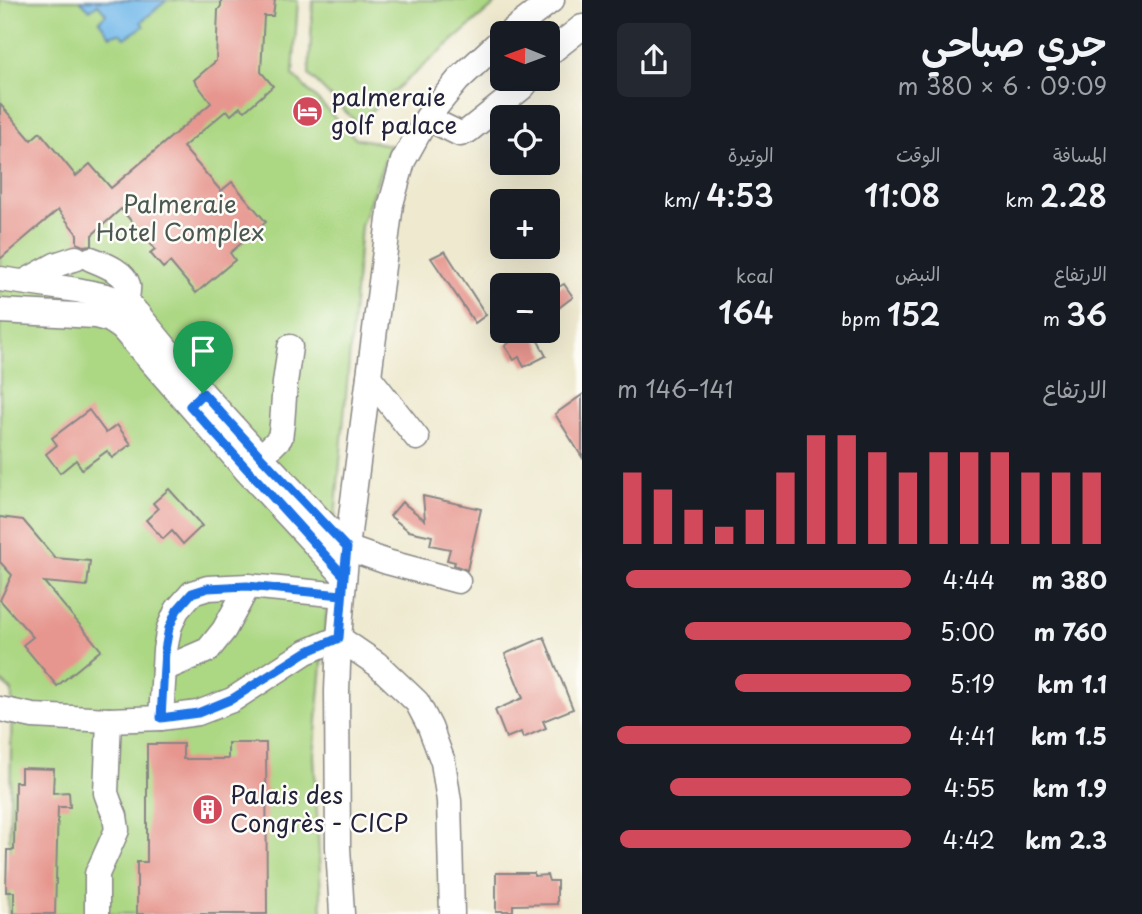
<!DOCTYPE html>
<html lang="ar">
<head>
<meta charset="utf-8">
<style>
  body { margin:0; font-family:"Playpen Sans","Playpen Sans Arabic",sans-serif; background:#242831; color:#f1f3f6; direction:rtl; height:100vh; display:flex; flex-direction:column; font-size:26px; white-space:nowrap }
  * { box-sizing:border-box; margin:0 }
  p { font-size:23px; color:#9ea1a6 }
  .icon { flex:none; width:38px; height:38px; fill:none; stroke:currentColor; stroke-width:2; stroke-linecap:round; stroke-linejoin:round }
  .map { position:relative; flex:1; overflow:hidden; direction:ltr }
  .details { display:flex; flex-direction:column; background:#171b24; width:560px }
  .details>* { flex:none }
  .needle { width:46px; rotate:271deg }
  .tools { position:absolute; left:490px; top:21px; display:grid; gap:14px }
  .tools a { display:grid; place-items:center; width:70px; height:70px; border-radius:10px; background:#171b24; box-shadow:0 7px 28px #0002; font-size:35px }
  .pin { position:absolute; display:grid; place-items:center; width:60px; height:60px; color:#fff; margin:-72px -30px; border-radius:50% 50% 50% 0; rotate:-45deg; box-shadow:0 0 7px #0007 }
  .pin .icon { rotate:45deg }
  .round { display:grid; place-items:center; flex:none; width:74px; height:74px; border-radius:10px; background:#242831 }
  .head { display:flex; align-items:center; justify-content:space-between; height:119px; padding:0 35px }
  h1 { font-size:38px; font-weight:600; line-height:52px }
  .stats { display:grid; grid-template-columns:repeat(3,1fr); gap:10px; height:119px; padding:7px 35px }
  .stats div { display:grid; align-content:center }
  .stats b { font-size:30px; font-weight:600 }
  .stats small { font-size:19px; font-weight:400 }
  .stats p { font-size:19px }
  .chart { height:196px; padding:14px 35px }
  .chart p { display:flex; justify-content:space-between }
  .chart svg { width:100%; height:126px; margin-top:7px; stroke:#d1495b; stroke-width:6 }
  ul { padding:0 35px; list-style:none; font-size:23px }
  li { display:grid; grid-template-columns:112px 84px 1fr; align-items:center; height:52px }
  li i { height:18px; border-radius:9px; background:#d1495b }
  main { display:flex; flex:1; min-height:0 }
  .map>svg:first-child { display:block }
  .green { fill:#acd783; stroke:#677c5f; stroke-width:2 }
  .water { fill:#73b9ea; stroke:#4a6e92; stroke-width:2 }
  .building { fill:#e6968e }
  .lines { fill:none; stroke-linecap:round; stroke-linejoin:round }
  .minor-casing { stroke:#888685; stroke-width:27 }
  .minor { stroke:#fff; stroke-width:24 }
  .route-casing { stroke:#fff; stroke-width:14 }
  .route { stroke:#1a73e8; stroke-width:9 }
  .labels { text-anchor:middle; stroke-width:5; stroke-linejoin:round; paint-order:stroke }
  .poi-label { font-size:24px; fill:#22223b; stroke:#fdfcf7; text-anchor:start }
  .park-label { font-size:24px; fill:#4b5851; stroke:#fdfcf7 }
</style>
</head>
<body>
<main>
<section class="details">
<div class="head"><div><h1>جري صباحي</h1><p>09:09 · 6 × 380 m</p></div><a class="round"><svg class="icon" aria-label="share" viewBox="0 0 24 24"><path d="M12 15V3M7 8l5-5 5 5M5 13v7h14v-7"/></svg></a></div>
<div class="stats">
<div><p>المسافة</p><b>2.28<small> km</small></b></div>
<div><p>الوقت</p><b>11:08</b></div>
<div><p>الوتيرة</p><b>4:53<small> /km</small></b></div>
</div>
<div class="stats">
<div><p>الارتفاع</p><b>36<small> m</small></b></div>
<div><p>النبض</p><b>152<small> bpm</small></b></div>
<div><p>kcal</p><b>164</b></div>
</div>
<div class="chart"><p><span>الارتفاع</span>141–146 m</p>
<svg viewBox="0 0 160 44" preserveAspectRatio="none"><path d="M5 44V19M15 44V25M25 44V32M35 44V38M45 44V32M55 44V19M65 44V6M75 44V6M85 44V12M95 44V19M105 44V12M115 44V12M125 44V12M135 44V19M145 44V19M155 44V19"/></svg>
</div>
<ul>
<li><b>380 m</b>4:44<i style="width:97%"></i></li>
<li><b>760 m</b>5:00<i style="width:77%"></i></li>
<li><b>1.1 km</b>5:19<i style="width:60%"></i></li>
<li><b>1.5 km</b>4:41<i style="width:100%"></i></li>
<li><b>1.9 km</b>4:55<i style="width:82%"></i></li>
<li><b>2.3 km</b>4:42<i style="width:99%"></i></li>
</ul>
</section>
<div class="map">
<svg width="582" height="914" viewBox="0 0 582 914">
  <rect width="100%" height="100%" fill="#fdfcf7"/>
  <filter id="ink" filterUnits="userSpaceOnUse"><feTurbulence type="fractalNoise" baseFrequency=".0143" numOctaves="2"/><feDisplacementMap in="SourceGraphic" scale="14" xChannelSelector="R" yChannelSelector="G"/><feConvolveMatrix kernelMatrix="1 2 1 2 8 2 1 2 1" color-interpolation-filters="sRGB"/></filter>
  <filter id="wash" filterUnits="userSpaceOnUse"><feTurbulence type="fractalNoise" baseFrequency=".00686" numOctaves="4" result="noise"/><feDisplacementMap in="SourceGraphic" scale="28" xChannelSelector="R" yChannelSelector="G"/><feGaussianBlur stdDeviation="1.57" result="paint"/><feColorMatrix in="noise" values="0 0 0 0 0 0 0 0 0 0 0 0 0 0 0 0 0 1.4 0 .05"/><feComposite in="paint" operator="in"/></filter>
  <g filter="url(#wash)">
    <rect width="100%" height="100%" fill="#eee9cf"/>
    <!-- green -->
    <g class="green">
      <path d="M0 0H298L293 75 355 138 390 145 361 226 314 755 322 914H8L12 691 0 680Z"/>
      <path d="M313 0H500L357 123 309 75Z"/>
    </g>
    <!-- water -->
    <path class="water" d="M80 0H167L141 22 144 26 125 38 121 34H115L110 36 99 21 106 14 98 4 90 10Z"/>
    <g id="blocks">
      <!-- building -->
      <g class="building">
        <path d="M221 0H275L273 16H264L261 72 273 86 245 111 240 107 231 115 227 110 183 147 221 191 232 182 266 222 230 253 235 260 196 293 170 262 163 268 150 253 155 249 121 209 92 235V245L84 246 77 243V234L58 210 0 259V104L31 140 40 132 76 176 90 164 111 188 211 103 194 80 216 61 218 10 221 6Z"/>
        <path d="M445 251 486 315 475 323 431 258Z"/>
        <path d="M564 284 573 297 548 316V293Z"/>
        <path d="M503 331H536L537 339 546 356 524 367 519 357 514 360 505 346 510 342Z"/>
        <path d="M582 395V457L555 414Z"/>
        <path d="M89 410 106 433 117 425 131 444 112 458 107 451 82 469 76 460 60 473 46 454 57 445 52 438Z"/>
        <path d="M169 489 202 526 183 544 172 531 163 539 146 520 158 509 153 503Z"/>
        <path d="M423 496 481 509 467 570 454 565 455 562 447 560 450 549 430 545 432 536 409 531 390 516 402 502 425 520Z"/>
        <path d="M0 517 23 520 55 558 90 561 87 586 44 582 101 650 57 686 23 645 33 637 0 600 12 575 0 562Z"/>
        <path d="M544 637 573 709 543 721 546 728 523 738 521 732 506 738 495 710 523 698 505 654Z"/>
        <path d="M228 743H266L267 914H137V862H147V744H183V759H228Z"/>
        <path d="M21 768 54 769 53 793 69 792 70 807H58L55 914H14V892H6L7 850H14L15 782H21Z"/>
        <path d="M496 873H534V876L547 875 549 881H557V904L513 905V911H496Z"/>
      </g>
    </g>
  </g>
  <g filter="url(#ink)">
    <use href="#blocks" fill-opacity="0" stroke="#888685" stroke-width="2"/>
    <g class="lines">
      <defs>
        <g id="minor">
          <path d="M509 33 552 0"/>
          <path d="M548 54 582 27"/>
          <path d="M427 118 460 134 468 131 523 87 529 79"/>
          <path d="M91 259C103 264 124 271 128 285 129 290 127 297 126 302"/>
          <path d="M0 279 77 290 106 296 126 302 137 313 203 393 261 457 347 548 387 562 458 581"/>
          <path d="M24 282 55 265 76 258"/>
          <path d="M0 311 95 316 110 320 122 328 246 470 344 576"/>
          <path d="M369 377 417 438"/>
          <path d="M249 467 261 457 280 438 282 424 285 383 290 347"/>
          <path d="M164 669 208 650 224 630 248 586"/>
          <path d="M0 709 33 716 109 720 161 718 198 713 232 700 306 652 339 638 377 664 417 702 430 727 443 762 449 801 452 914"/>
          <path d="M161 718 165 650 169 628 177 610 192 593 208 588 248 586 342 595"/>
          <path d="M97 914V874L117 830 115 816 110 804 106 793 109 720"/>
          <path d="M342 914 338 847 337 691 339 638 347 548 391 204 403 161 427 118 458 80 502 39"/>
        </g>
      </defs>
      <!-- minor casing -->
      <use href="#minor" class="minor-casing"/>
      <!-- minor -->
      <use href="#minor" class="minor"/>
    </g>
  </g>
  <g class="lines" filter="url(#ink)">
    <defs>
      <path id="route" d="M203 393 261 457 347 548 342 595 247 586 208 588 192 593 177 610 169 628 165 650 161 718 198 713 232 699 306 652 339 638 344 576 190 406 203 393"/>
    </defs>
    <!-- route casing -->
    <use href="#route" class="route-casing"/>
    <!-- route -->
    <use href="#route" class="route"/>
  </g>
  <!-- icons -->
  <defs>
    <symbol id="hotel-disc" viewBox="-11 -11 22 22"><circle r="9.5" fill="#d1495b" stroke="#fdfcf7"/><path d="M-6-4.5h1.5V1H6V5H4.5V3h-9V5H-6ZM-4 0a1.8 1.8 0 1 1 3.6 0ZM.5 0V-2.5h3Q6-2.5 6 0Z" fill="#fff"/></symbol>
    <symbol id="building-disc" viewBox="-11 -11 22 22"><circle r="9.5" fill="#d1495b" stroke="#fdfcf7"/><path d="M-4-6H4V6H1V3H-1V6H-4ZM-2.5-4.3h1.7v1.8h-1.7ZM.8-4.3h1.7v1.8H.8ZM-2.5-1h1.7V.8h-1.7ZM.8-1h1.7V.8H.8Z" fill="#fff"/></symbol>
  </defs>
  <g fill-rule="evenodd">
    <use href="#hotel-disc" x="290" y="94" width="35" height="35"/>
    <use href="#building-disc" x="190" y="792" width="35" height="35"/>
  </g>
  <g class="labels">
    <!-- poi labels -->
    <g class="poi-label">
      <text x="331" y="106">palmeraie<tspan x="331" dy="28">golf palace</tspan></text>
      <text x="230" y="804">Palais des<tspan x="230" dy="28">Congrès - CICP</tspan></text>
    </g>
    <!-- park labels -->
    <g class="park-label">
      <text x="180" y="213">Palmeraie<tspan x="180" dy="28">Hotel Complex</tspan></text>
    </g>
  </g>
</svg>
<div class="tools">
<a><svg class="needle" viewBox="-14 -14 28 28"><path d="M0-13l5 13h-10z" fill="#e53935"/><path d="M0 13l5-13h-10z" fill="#9ea1a6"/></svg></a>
<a><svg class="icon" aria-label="locate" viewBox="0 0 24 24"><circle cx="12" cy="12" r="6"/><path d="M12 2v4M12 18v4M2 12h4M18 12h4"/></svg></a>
<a>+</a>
<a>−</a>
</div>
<div class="pin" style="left:203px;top:393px;background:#1e9e55"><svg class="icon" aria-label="arrive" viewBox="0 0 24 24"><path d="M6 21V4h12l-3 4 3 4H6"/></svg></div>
</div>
</main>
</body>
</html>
